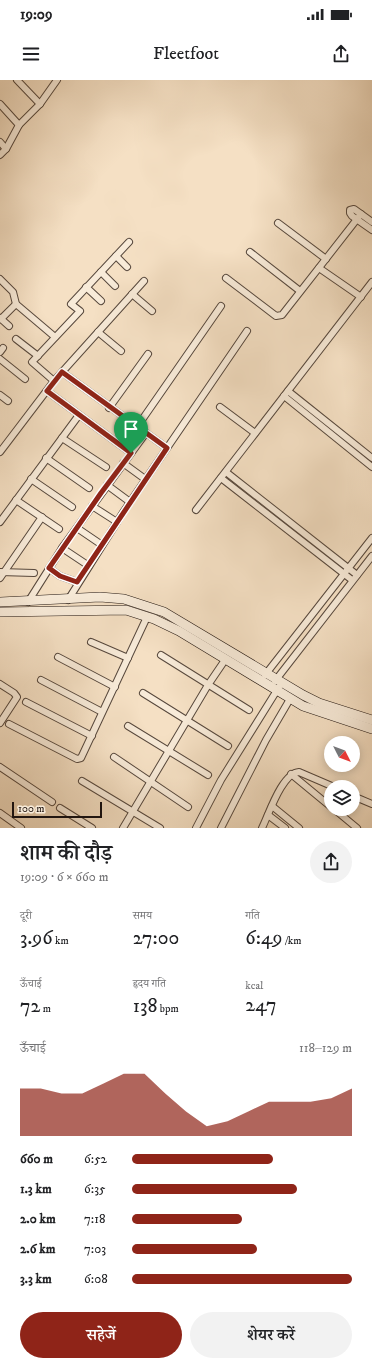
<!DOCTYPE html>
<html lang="hi">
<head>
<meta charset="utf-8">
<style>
  body { margin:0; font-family:"IM FELL DW Pica","Noto Serif Devanagari",serif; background:#f2f2f2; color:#202124; height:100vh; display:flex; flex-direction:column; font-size:15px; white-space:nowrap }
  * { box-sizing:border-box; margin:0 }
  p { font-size:13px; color:#757577 }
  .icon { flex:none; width:22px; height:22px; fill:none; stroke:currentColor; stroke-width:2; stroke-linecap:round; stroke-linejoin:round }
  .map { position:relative; height:748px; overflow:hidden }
  .drawer { display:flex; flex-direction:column; background:#fff; flex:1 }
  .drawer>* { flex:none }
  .needle { width:26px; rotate:132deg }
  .buttons { position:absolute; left:324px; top:656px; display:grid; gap:8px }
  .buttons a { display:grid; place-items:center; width:36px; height:36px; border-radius:50%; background:#fff; box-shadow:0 2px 10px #0003; font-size:20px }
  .scale { position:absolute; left:12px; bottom:10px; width:90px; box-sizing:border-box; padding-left:4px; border:2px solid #221610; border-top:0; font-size:11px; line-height:14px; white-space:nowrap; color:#221610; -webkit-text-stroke:3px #f8ebd9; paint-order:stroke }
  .pin { position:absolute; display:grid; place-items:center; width:34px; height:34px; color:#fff; margin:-41px -17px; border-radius:50% 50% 50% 0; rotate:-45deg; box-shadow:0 0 4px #0007 }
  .pin .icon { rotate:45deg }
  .round { display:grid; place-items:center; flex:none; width:42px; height:42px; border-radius:21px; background:#f2f2f2 }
  .summary { display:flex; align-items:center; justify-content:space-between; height:68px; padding:0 20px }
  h1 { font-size:22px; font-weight:600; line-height:30px }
  .metrics { display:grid; grid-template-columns:repeat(3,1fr); gap:6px; height:68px; padding:4px 20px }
  .metrics div { display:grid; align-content:center }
  .metrics b { font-size:20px; font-weight:600 }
  .metrics small { font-size:11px; font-weight:400 }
  .metrics p { font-size:11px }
  .chart { height:112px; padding:8px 20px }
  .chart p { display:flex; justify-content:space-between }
  .chart svg { width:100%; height:72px; margin-top:4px; fill:#8f2418; opacity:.7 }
  .primary-button { display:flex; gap:8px; margin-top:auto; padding:8px 20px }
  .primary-button a { flex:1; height:46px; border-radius:24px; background:#8f2418; color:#fff; font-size:16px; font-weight:600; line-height:46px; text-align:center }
  .primary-button a+a { background:#f2f2f2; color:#202124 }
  ul { padding:0 20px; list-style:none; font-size:13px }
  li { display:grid; grid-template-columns:64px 48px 1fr; align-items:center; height:30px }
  li i { height:10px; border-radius:5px; background:#8f2418 }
  .status { display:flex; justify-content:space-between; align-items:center; height:28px; padding:0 20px; background:#fff; direction:ltr }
  .status svg { height:11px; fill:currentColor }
  header { display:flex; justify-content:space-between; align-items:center; height:52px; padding:0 20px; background:#fff; font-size:18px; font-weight:600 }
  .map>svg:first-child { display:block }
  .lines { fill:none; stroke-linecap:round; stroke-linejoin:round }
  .minor-casing { stroke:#57483d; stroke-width:8 }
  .secondary-casing { stroke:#221610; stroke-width:10 }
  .minor { stroke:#f8ebd9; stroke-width:6 }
  .secondary { stroke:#f8ebd9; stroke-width:9 }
  .route-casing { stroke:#fff; stroke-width:8 }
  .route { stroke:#8f2418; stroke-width:5 }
</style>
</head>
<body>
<div class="status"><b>19:09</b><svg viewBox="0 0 49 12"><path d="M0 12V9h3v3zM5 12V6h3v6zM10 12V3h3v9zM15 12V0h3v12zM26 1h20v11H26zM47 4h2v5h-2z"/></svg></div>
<header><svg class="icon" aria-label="menu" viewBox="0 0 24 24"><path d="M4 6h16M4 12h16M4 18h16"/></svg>Fleetfoot<svg class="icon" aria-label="share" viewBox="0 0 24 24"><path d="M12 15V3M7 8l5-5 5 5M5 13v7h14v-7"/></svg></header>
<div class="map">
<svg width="372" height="748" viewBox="0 0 372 748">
  <rect width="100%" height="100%" fill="#f5e0c4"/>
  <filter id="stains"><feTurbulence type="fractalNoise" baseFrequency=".005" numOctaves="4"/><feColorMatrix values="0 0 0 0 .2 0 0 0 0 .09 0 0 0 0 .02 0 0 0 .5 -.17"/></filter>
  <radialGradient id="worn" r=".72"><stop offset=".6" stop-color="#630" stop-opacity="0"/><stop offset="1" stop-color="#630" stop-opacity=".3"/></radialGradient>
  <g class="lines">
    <defs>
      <g id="minor">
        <path d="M17 0 40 24"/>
        <path d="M0 24 19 45"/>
        <path d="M0 62 6 69"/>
        <path d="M0 75 6 69 19 45 40 24 57 0"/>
        <path d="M372 142 354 129 350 130V133L352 136 372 150"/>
        <path d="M278 143 326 179"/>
        <path d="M250 172 300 211"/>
        <path d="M116 176 127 187"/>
        <path d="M319 188 361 217"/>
        <path d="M101 192 115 206"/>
        <path d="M226 198 276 236 282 235 361 134"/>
        <path d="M0 199 13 212 16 224 55 257"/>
        <path d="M86 207 101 221"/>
        <path d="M132 214 152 231"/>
        <path d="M0 238 9 246"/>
        <path d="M1 239 16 224"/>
        <path d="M98 252 121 271"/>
        <path d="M16 259 38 276"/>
        <path d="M0 272 3 268"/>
        <path d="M0 279 25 299"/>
        <path d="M62 292 167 368"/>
        <path d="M54 301 32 282 80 231 71 224 129 162"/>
        <path d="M47 311 131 373"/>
        <path d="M288 311 372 378"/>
        <path d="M0 315 8 321"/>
        <path d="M284 316 372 387"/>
        <path d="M220 327 255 353"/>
        <path d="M109 328 148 274"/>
        <path d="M137 347 221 226"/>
        <path d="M62 358 106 387"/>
        <path d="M0 372 54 301 144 201"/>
        <path d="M46 378 89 408"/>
        <path d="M123 383 145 399"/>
        <path d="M226 392 357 495"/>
        <path d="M221 398 352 500"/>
        <path d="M31 399 72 427"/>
        <path d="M107 405 130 422"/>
        <path d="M16 420 59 449"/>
        <path d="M92 426 117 442"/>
        <path d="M196 430 372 202"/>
        <path d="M0 442 79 335"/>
        <path d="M77 448 102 465"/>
        <path d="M62 468 89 486"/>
        <path d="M49 488 60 496 77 502"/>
        <path d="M0 492 34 493"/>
        <path d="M0 498 42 437"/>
        <path d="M68 520 124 431 247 251"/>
        <path d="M28 522 64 465 146 353"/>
        <path d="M91 562 128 578"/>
        <path d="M161 575 249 630"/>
        <path d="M58 577 115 607"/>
        <path d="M265 595 372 458"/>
        <path d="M41 600 102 632"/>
        <path d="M275 601 372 476"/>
        <path d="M0 604 14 613 17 617 0 643"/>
        <path d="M143 613 228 666"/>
        <path d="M26 622 92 656"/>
        <path d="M9 644 77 679 81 678 147 537"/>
        <path d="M128 646 208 695"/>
        <path d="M114 677 188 727"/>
        <path d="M0 687 52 722"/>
        <path d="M291 694 331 727"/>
        <path d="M82 701 160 748"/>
        <path d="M353 716 372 724"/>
        <path d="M272 726 299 748"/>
        <path d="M60 728 92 748"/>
        <path d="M334 729 357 748"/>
        <path d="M0 733 21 748"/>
        <path d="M268 735 285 748"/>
        <path d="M123 748 208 605 225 580"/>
        <path d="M196 748 221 700 279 607"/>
        <path d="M221 748 266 660 290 619"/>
        <path d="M262 748C269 734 282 693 299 692L334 707"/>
      </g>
      <g id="secondary">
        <path d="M0 522 100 517 124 519 164 532 303 615 319 623 372 640"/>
        <path d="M0 532 126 530 154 539 179 551 303 626 372 649"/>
      </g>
    </defs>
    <!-- minor casing -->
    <use href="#minor" class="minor-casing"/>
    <!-- secondary casing -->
    <use href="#secondary" class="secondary-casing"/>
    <!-- minor -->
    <use href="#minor" class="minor"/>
    <!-- secondary -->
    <use href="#secondary" class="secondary"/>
  </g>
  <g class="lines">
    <defs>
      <path id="route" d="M62 292 167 368 77 502 60 496 49 488 101 413 131 373 47 311Z"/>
    </defs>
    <!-- route casing -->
    <use href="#route" class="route-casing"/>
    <!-- route -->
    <use href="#route" class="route"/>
  </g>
  <rect width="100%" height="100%" filter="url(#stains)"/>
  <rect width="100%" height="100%" fill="url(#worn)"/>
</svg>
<div class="buttons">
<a><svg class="needle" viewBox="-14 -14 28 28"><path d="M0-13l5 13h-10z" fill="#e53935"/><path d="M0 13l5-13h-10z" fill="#757577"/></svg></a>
<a><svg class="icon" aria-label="layers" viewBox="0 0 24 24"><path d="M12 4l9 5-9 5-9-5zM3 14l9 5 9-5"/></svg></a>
</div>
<div class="scale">100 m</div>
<div class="pin" style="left:131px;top:373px;background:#1e9e55"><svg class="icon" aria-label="arrive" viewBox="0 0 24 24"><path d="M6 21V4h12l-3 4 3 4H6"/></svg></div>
</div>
<section class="drawer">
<div class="summary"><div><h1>शाम की दौड़</h1><p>19:09 · 6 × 660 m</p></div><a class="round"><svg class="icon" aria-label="share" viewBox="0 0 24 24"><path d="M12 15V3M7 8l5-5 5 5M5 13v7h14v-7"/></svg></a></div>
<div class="metrics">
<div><p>दूरी</p><b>3.96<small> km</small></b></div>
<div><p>समय</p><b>27:00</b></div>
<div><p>गति</p><b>6:49<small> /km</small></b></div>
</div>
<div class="metrics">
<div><p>ऊँचाई</p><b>72<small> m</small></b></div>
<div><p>हृदय गति</p><b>138<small> bpm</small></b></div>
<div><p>kcal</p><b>247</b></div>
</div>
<div class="chart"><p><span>ऊँचाई</span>118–129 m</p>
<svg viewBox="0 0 160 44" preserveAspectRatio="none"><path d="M0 44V15L10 15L20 18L30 18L40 12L50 6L60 6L70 18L80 29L90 38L100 35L110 29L120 23L130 23L140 23L150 21L160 15V44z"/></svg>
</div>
<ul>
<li><b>660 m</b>6:52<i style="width:64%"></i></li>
<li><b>1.3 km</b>6:35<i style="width:75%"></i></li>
<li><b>2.0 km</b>7:18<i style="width:50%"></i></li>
<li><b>2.6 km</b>7:03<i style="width:57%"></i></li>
<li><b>3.3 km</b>6:08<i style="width:100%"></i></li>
</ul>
<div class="primary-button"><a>सहेजें</a><a>शेयर करें</a></div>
</section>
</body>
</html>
